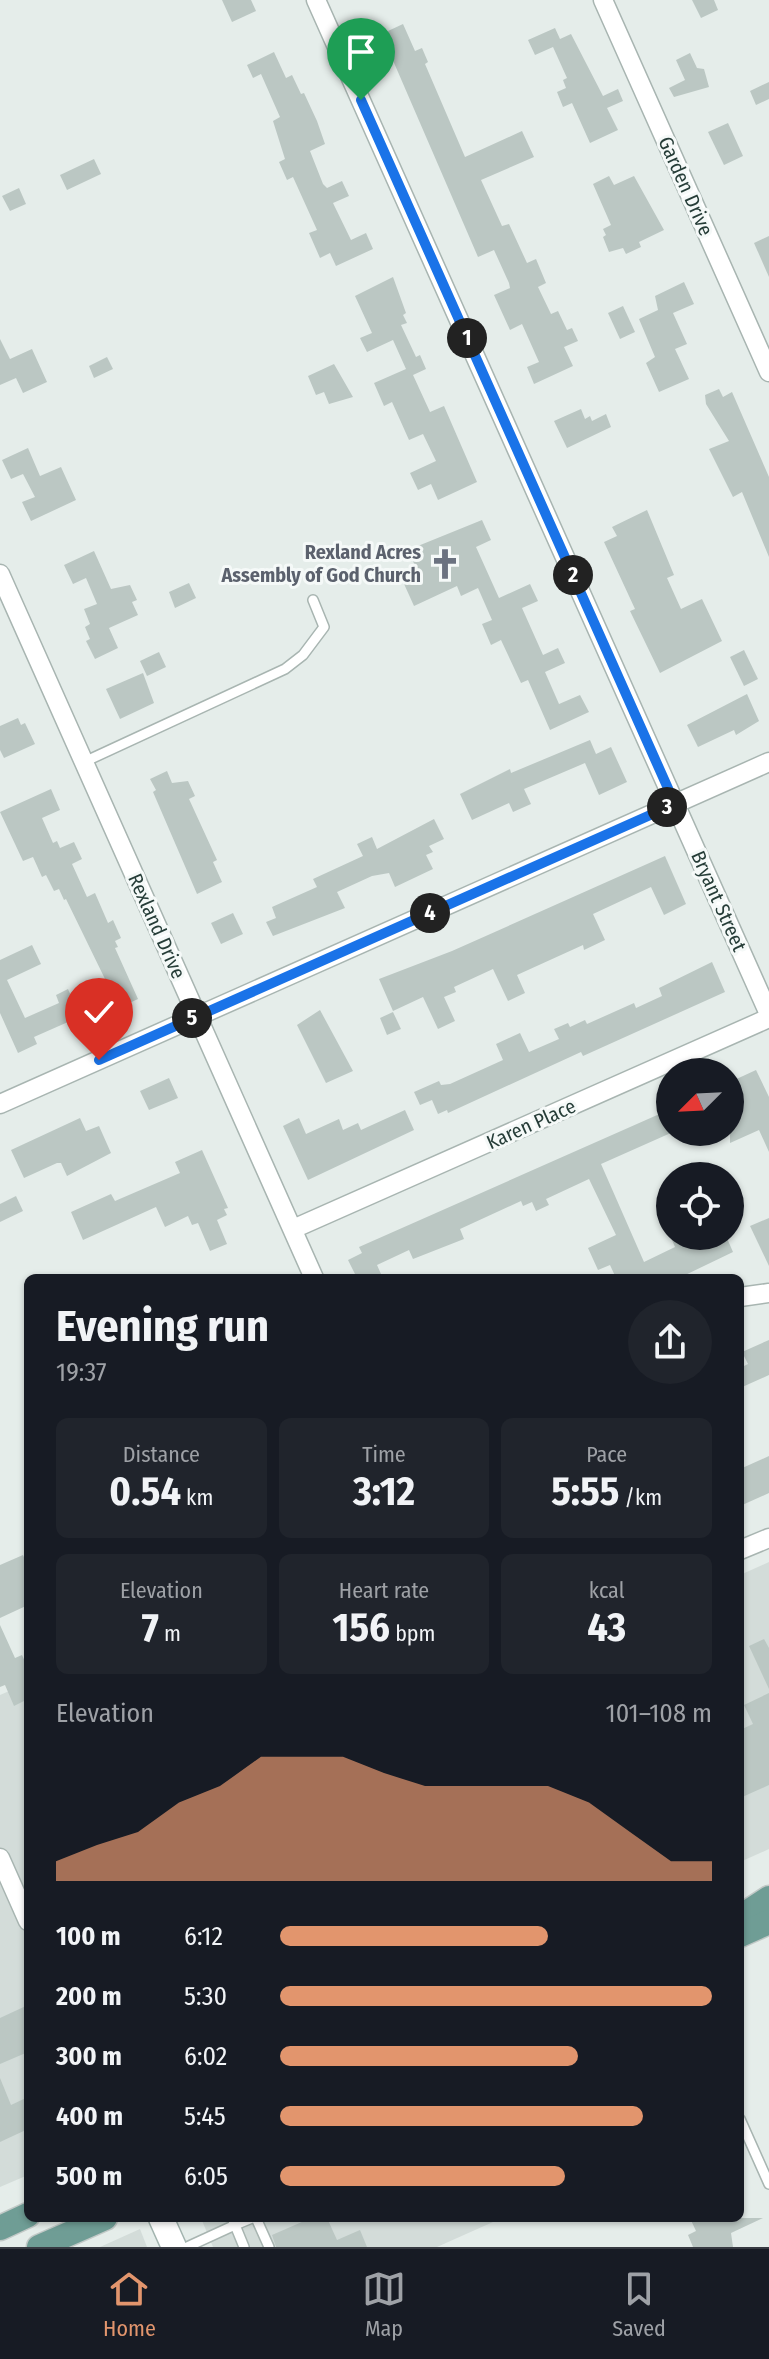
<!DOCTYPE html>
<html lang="en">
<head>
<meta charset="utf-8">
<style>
  body { margin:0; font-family:"Fira Sans Condensed",sans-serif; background:#20242c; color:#f1f3f6; height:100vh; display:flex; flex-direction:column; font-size:30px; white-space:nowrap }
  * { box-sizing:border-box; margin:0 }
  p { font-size:26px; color:#9ea1a6 }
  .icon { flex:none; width:44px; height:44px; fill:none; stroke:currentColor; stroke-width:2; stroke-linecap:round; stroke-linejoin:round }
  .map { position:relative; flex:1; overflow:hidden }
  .details { position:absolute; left:24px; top:1274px; width:720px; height:948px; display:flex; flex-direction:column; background:#171b24; border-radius:12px; box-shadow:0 2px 6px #0004 }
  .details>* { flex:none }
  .needle { width:52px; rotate:246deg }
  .controls { position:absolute; left:656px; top:1058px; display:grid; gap:16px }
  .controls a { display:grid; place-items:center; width:88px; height:88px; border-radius:50%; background:#171b24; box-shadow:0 2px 6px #0004; font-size:40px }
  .pin { position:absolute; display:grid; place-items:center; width:68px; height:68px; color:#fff; margin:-82px -34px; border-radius:50% 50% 50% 0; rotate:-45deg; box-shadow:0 0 8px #0007 }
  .pin .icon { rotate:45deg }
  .km { position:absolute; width:40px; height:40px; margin:-20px; border-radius:50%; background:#222; color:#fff; font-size:22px; line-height:40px; text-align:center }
  .round { display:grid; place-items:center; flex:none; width:84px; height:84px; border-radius:42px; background:#20242c }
  .head { display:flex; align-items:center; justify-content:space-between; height:136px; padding:0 32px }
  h1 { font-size:44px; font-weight:700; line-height:60px }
  .figures { display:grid; grid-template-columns:repeat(3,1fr); gap:12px; height:136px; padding:8px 32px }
  .figures div { display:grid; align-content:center; border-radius:12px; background:#20242c; text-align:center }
  .figures b { font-size:40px; font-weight:700 }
  .figures small { font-size:22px; font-weight:400 }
  .figures p { font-size:22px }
  .chart { height:224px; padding:16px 32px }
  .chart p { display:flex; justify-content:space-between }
  .chart svg { width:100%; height:144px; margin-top:8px; fill:#e2956d; opacity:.7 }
  ul { padding:0 32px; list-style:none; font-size:26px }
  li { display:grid; grid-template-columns:128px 96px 1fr; align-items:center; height:60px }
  li i { height:20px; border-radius:10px; background:#e2956d }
  .tabs { display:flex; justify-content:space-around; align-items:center; height:112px; border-top:2px solid #363941; background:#171b24; font-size:22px; color:#9ea1a6 }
  .tabs a { display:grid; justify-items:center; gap:4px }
  .tabs .active { color:#e2956d }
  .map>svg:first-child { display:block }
  .built { fill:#d3dcd9 }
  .building { fill:#bbc7c3 }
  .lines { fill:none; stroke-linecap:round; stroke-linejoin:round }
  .lane-casing { stroke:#a8b5b1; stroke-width:12 }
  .street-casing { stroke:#a8b5b1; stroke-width:21 }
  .secondary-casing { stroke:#a2b4af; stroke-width:27 }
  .primary-casing { stroke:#c2c9c7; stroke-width:27 }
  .lane { stroke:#fff; stroke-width:9 }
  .street { stroke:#fff; stroke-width:18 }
  .secondary { stroke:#fff; stroke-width:24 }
  .primary { stroke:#6f9d95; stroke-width:24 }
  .route-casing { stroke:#fff; stroke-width:16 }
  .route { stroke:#1a73e8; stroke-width:10 }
  .labels { text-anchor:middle; stroke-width:6; stroke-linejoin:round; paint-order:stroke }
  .street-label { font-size:20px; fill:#263d38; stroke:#f5f9f8 }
  .worship-label { font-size:20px; font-weight:bold; fill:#5b616d; stroke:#f5f9f8; text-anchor:end }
</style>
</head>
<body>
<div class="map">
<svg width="769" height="2247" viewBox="0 0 769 2247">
  <rect width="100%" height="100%" fill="#e5edea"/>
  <!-- built -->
  <g class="built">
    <path d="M769 1562V1849L740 1862V1575Z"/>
    <path d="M28 1683V2175L0 2187V1695Z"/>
    <path d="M201 2218H502L437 2247H213Z"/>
    <path d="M140 2229 147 2247H100Z"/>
  </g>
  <!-- building -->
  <g class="building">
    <path d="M222 0H251L256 11 232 22Z"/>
    <path d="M692 0H714L718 10 701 18Z"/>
    <path d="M403 24 415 51 422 48 428 62 425 64 465 157 522 131 534 157 481 180 502 226 509 224 527 263 536 259 546 283 538 287 551 314 558 311 567 330 572 328 578 341 564 347 573 366 534 384 527 367 539 362 522 324 510 330 494 295 510 288 509 283 494 250 478 257 385 42 391 40 388 31Z"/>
    <path d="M555 28 560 39 571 34 603 96 618 89 623 101 607 108 618 130 590 143 572 103 563 107 557 92 566 88 563 80 567 78 553 47 535 55 528 40Z"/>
    <path d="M274 52 286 78 292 75 301 94 304 93 317 121 325 144 310 151 323 184 327 188 342 181 349 196 333 203 351 240 366 233 373 249 336 266 330 253 320 258 309 233 317 230 293 177 287 180 279 162 285 159 273 121 280 117 261 74 253 78 247 65Z"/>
    <path d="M690 53 697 68 704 69 709 87 674 97 669 88 685 80 676 60Z"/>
    <path d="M769 82V99L756 105 750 91Z"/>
    <path d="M728 123 743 156 724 165 708 132Z"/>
    <path d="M94 159 101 174 67 190 60 175Z"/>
    <path d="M609 176 614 185 634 176 664 230 639 242 641 247 626 254 623 248 609 252 603 237 606 235 603 229 611 225 593 184Z"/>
    <path d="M19 188 26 204 10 211 2 196Z"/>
    <path d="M769 236V277L754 243Z"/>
    <path d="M393 277 406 313 403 315 407 323 401 325 416 357 420 355 426 369 413 375 430 412 444 406 477 482 438 500 431 484 418 490 410 473 436 461 423 434 409 440 392 402 384 406 374 383 406 369 393 340 367 352 360 338 372 333 355 296Z"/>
    <path d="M684 282 694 304 673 313 687 344 675 349 689 379 659 392 646 363 655 357 639 319 658 310 655 296Z"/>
    <path d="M623 306 635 332 620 339 608 313Z"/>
    <path d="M0 339 10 359 32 349 47 382 23 393 16 378 0 385Z"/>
    <path d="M107 357 113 369 94 378 89 366Z"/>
    <path d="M334 364 353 397 329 404 324 392 316 395 308 376Z"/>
    <path d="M719 389 723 397 732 392 769 477V557L742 492 733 497 709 449 729 441 706 404 705 395Z"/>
    <path d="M581 409 585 419 590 416 592 421 606 414 611 427 567 448 554 421Z"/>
    <path d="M28 448 40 476 61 467 76 500 31 521 22 502 35 497 23 474 11 479 2 460Z"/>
    <path d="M647 510 674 575 667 578 681 609 702 599 722 641 660 673 630 611 635 609 604 542 617 536 612 527Z"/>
    <path d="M482 520 491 540 476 547 499 598 530 584 538 601 522 608 543 655 558 648 565 663 545 672 559 704 580 695 589 712 550 730 528 680 521 683 501 640 491 645 482 624 492 620 478 588 461 596 457 586 414 606 400 575 416 568 408 550Z"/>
    <path d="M94 551 111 589 130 585 137 600 132 602 138 615 109 628 118 648 95 659 86 641 90 639 85 627 90 624 84 609 97 604 86 578 73 584 64 565Z"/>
    <path d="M189 583 196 598 175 608 169 592Z"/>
    <path d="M744 650 758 679 744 686 730 657Z"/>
    <path d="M159 652 166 667 147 676 140 661Z"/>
    <path d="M143 673 154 703 120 719 106 689Z"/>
    <path d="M747 694 759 721 736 735 734 730 698 747 687 725Z"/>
    <path d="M18 718 21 725 25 723 35 744 4 758 0 750V726Z"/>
    <path d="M590 740 596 754 611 747 627 782 599 795 585 763 524 789 531 804 513 812 509 803 472 820 460 794 510 769 511 773Z"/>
    <path d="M167 771 172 783 188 781 195 796 189 799 217 860 213 862 222 882 197 894 153 792 156 790 150 779Z"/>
    <path d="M51 789 60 810 42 818 53 843 57 841 60 848 74 842 82 859 72 864 87 897 95 893 108 923 113 920 121 938 115 941 118 947 115 948 138 999 108 1013 104 1006 68 1022 34 1037 37 1044 18 1053 0 1013V960L32 945 41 964 7 980 25 1018 59 1003 56 995 68 989 71 996 105 979 66 899 64 900 59 889 54 891 46 875 42 877 33 857 23 861 0 812Z"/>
    <path d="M434 819 444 839 429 846 433 852 426 855 433 869 395 887 389 873 372 876 337 892 345 908 273 936 266 922 276 918 272 907 317 887 313 879 363 856 357 844 372 837 377 849Z"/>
    <path d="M665 856 686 904 664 915 651 887 593 914 605 940 584 950 583 945 517 975 525 993 508 1001 493 969 454 987 456 992 444 997 455 1021 438 1029 423 997 393 1011 379 979 452 951Z"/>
    <path d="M233 913 243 934 221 944 211 923Z"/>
    <path d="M712 962 725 992 583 1056 581 1052 448 1113 447 1110 438 1114 432 1100 420 1105 414 1092 439 1081 441 1085 450 1084 503 1060 496 1044 520 1033 529 1052 559 1039 554 1029 568 1023 570 1027 585 1020 587 1024 634 1003 636 1008 662 996 659 988Z"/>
    <path d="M320 1010 353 1071 326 1083 297 1025Z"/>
    <path d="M393 1012 401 1029 387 1035 380 1018Z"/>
    <path d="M756 1070 769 1097V1152L759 1130 730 1143V1121L741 1117 730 1093V1082Z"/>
    <path d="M169 1078 178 1098 149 1110 140 1091Z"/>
    <path d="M405 1110 414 1130 308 1180 283 1126 299 1118 306 1134 339 1119 343 1130 358 1123 361 1130Z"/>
    <path d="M664 1112 673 1132 601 1164 644 1262 675 1247 672 1240 680 1236H726L733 1252 679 1278H616L610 1265 598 1270 588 1248 616 1235 589 1179 546 1199 549 1205 536 1211 532 1202 523 1206 521 1201 460 1229 464 1239 413 1259 409 1250 377 1265 381 1274 357 1278 348 1260 362 1253 359 1247Z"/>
    <path d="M80 1118 86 1131 99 1126 111 1153 67 1176 61 1163H57L24 1178 11 1150Z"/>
    <path d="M202 1150 228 1208 224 1209 227 1215 217 1220 227 1244 210 1251 198 1223 192 1225 188 1216 165 1227 156 1207 83 1240 71 1212 111 1194 115 1201 180 1173 175 1162Z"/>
    <path d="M16 1196 23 1211 0 1222V1204Z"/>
    <path d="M769 1218V1266L750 1226Z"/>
    <path d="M769 1340V1375L740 1388V1368L748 1364 742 1352Z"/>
    <path d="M769 1456V1493L740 1506V1469Z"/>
    <path d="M23 1555 28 1566V1605L0 1618V1565Z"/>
    <path d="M0 1625 15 1658 22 1655 28 1668V1699L14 1706 5 1685 0 1687Z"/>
    <path d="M764 1639 769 1648V1689L749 1646Z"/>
    <path d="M769 1693V1785L740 1798V1730L753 1724 744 1705Z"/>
    <path d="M28 2005V2052L0 2064V2018Z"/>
    <path d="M0 2078 11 2105 28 2097V2129L0 2142Z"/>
    <path d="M311 2218H327L337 2240 360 2230 367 2247H276L272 2235Z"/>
    <path d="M690 2218H763L731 2233 733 2247H693L688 2235 696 2231Z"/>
  </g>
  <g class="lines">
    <defs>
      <g id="lane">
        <path d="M84 762 285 669 303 655 324 627 313 600"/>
        <path d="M740 2119 769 2184"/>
        <path d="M232 2218 235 2225 252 2218"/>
        <path d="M256 2218 269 2247"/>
        <path d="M187 2247 235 2225 244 2247"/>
      </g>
      <g id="street">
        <path d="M316 0 769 1014"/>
        <path d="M603 0 769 372"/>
        <path d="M0 574 314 1278"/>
        <path d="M0 1104 769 762"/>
        <path d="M293 1229 769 1018"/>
        <path d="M740 1297 769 1293"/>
        <path d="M740 1550 769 1538"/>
        <path d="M0 1858 28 1921"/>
      </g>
      <path id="secondary" d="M161 2218 174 2247"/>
      <g id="primary">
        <path d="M740 1917 769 1898"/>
        <path d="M740 1935 769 1922"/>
        <path d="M0 2228 28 2215"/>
        <path d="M39 2247 105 2218"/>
      </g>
    </defs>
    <!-- lane casing -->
    <use href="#lane" class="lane-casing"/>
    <!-- street casing -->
    <use href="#street" class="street-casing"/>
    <!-- secondary casing -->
    <use href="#secondary" class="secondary-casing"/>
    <!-- primary casing -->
    <use href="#primary" class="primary-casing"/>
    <!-- lane -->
    <use href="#lane" class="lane"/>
    <!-- street -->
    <use href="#street" class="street"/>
    <!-- secondary -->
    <use href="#secondary" class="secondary"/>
    <!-- primary -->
    <use href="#primary" class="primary"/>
  </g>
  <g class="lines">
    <defs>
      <path id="route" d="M99 1060 675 804 361 100"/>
    </defs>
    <!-- route casing -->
    <use href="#route" class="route-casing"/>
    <!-- route -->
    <use href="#route" class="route"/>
  </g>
  <!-- icons -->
  <defs>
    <symbol id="church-bare" viewBox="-9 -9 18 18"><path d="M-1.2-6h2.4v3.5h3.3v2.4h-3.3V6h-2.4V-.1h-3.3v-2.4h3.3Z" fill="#6b7280" stroke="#f5f9f8" stroke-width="2.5" paint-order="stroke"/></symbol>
  </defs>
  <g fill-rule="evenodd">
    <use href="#church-bare" x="423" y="542" width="44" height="44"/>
  </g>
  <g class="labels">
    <!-- street labels -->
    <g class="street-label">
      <text transform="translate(686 186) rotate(66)" y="7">Garden Drive</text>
      <text transform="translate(719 901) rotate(66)" y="7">Bryant Street</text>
      <text transform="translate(157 926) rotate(66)" y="7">Rexland Drive</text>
      <text transform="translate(531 1124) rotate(-24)" y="7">Karen Place</text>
    </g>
    <!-- worship labels -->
    <g class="worship-label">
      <text x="421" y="559">Rexland Acres<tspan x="421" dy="23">Assembly of God Church</tspan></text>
    </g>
  </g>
</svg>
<div class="controls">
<a><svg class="needle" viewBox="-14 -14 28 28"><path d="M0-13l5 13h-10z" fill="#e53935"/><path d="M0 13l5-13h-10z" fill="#9ea1a6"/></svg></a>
<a><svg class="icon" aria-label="locate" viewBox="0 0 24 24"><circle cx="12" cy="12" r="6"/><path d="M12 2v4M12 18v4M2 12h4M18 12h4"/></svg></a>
</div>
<div class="pin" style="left:361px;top:100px;background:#1e9e55"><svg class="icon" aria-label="arrive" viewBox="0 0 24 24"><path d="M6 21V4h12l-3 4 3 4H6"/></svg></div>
<div class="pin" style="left:99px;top:1060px;background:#d93025"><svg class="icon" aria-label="check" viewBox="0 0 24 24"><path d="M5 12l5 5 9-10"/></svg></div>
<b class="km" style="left:467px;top:338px">1</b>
<b class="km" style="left:573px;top:575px">2</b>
<b class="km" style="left:667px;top:807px">3</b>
<b class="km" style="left:430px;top:913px">4</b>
<b class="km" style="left:192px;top:1018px">5</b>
<section class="details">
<div class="head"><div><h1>Evening run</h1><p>19:37</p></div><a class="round"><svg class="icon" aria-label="share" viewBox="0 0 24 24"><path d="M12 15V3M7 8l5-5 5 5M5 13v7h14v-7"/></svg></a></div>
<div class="figures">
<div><p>Distance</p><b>0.54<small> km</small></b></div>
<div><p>Time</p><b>3:12</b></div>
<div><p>Pace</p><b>5:55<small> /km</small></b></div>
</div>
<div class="figures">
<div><p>Elevation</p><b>7<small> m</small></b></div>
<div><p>Heart rate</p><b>156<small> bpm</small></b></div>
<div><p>kcal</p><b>43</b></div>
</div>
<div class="chart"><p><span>Elevation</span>101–108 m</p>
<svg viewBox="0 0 160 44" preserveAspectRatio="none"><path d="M0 44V38L10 33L20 29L30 20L40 15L50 6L60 6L70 6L80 11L90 15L100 15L110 15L120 15L130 20L140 29L150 38L160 38V44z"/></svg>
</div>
<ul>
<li><b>100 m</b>6:12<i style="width:62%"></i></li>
<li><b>200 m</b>5:30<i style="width:100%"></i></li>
<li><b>300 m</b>6:02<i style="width:69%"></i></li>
<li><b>400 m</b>5:45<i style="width:84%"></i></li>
<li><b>500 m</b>6:05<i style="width:66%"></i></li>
</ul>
</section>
</div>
<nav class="tabs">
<a class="active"><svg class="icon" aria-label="home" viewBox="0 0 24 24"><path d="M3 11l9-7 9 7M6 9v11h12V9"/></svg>Home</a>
<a><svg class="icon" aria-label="map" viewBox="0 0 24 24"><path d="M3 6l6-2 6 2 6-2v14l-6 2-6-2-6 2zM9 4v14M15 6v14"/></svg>Map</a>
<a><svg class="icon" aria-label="saved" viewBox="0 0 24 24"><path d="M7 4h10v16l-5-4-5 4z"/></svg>Saved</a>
</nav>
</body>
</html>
